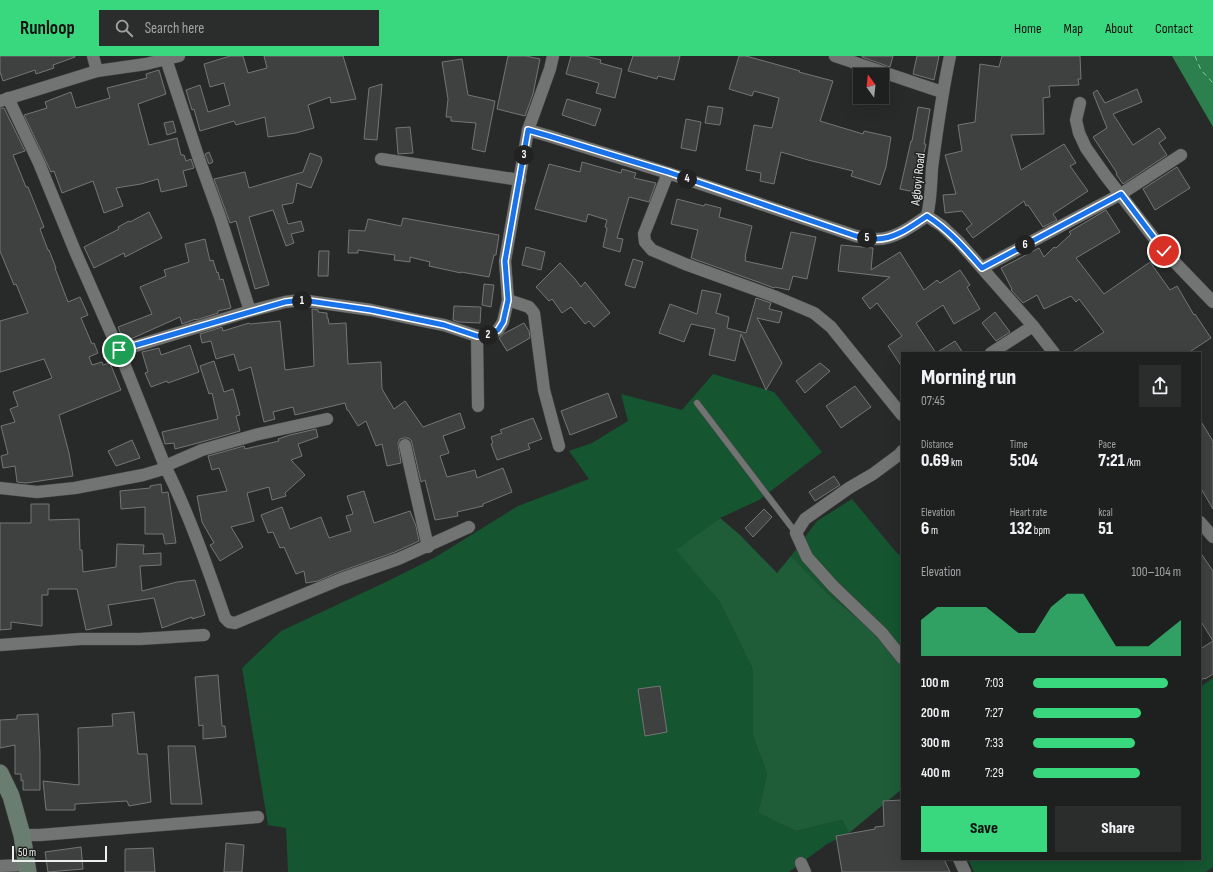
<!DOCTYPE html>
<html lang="en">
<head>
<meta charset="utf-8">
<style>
  body { margin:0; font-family:"Sofia Sans Condensed",sans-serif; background:#2b2d2c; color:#f1f3f6; height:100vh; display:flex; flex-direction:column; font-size:15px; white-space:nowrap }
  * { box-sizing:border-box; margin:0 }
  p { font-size:13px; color:#a1a3a4 }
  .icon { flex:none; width:22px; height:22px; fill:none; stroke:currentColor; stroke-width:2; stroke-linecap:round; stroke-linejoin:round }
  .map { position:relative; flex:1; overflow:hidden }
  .drawer { position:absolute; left:901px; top:296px; width:300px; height:508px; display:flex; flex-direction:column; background:#1e201f; border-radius:0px; box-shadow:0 4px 16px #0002,0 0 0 1px #3c3e3d }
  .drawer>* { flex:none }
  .needle { width:26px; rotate:345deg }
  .buttons { position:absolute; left:853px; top:12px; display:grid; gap:8px }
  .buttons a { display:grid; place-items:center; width:36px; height:36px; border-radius:0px; background:#1e201f; box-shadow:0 4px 16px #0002,0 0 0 1px #3c3e3d; font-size:20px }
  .scale { position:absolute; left:12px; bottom:10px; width:95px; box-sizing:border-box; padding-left:4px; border:2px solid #edefee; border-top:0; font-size:11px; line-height:14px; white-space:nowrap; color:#edefee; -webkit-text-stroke:3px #1e211f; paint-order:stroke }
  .pin { position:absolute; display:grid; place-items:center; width:34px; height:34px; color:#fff; margin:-17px; border:2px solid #fff; border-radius:50%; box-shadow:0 1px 4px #0007 }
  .km { position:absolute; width:20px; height:20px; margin:-10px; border-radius:50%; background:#222; color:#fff; font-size:11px; line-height:20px; text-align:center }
  .round { display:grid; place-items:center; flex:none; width:42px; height:42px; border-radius:0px; background:#2b2d2c }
  .summary { display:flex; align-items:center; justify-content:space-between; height:68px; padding:0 20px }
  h1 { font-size:22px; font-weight:800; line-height:30px }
  .metrics { display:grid; grid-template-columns:repeat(3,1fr); gap:6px; height:68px; padding:4px 20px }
  .metrics div { display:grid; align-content:center }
  .metrics b { font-size:17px; font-weight:800 }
  .metrics small { font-size:11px; font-weight:400 }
  .metrics p { font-size:11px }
  .chart { height:112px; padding:8px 20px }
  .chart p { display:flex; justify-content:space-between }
  .chart svg { width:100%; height:72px; margin-top:4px; fill:#39d87f; opacity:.7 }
  .primary-button { display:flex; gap:8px; margin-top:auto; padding:8px 20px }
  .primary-button a { flex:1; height:46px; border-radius:0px; background:#39d87f; color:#111; font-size:16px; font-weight:800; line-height:46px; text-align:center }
  .primary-button a+a { background:#2b2d2c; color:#f1f3f6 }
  ul { padding:0 20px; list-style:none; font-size:13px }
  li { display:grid; grid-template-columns:64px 48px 1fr; align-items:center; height:30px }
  li i { height:10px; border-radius:5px; background:#39d87f }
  header { display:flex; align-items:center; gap:24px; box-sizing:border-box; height:56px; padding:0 20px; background:#39d87f; color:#111 }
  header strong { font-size:19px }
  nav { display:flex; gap:22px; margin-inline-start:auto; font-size:14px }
  .search { width:280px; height:36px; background:#2b2d2c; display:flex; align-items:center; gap:10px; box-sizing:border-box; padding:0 14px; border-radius:0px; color:#a1a3a4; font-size:15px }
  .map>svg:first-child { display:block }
  .green { fill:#155530 }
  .forest { fill:#1e5d37 }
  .water { fill:#2c804e }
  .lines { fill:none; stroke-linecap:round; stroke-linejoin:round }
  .ferry { stroke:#6dda94; stroke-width:1; stroke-dasharray:5 4; stroke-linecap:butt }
  .building { fill:#3f4140; stroke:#737674 }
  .lane-casing { stroke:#464846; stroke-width:7 }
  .street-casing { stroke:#464846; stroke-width:13 }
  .secondary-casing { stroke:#464846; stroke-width:18 }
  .lane { stroke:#717472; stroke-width:6 }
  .street { stroke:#717472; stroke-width:12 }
  .secondary { stroke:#697e70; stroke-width:17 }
  .route-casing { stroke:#fff; stroke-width:8 }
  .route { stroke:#1a73e8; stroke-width:5 }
  .labels { text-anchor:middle; stroke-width:3; stroke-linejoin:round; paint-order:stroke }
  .street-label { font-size:13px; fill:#edefee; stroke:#1e211f }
</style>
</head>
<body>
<header>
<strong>Runloop</strong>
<div class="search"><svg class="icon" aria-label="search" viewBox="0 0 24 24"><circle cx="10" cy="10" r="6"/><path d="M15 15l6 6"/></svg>Search here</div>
<nav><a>Home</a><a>Map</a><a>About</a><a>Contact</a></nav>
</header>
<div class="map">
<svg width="1213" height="816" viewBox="0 0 1213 816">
  <rect width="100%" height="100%" fill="#282a29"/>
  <!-- green -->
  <g class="green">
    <path d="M713 318 774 336 822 396 759 444 720 462 677 494 719 545 753 614V680L767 718 758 757 796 775 842 764 849 777 827 788 789 816H288L286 772 268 769 242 612 281 575 388 525 434 502 518 450 589 423 569 395 592 387 628 365 621 338 682 354Z"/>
    <path d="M852 443 896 496 902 501V610L888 588 829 539 791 500 817 465Z"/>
    <path d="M1213 622V811L1206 816H974L968 803H1200V631Z"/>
  </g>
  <!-- forest -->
  <path class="forest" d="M720 462 739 478 777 517 791 500 829 539 888 588 902 610V733L849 777 842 764 796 775 758 757 767 718 753 680V614L719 545 676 494Z"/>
  <!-- water -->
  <path class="water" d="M1172 0H1213V71Z"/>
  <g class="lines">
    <!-- ferry -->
    <path class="ferry" d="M1195 0 1201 14 1213 27"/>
  </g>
  <!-- building -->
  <g class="building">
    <path d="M0 0H75V1L53 9 54 12 36 18 35 14 3 25 0 16Z"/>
    <path d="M230 0H243L248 17 267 12 264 0H343L356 43 331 47 330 41 308 49 314 72 296 77 268 81 265 61 236 69 234 65 200 75 194 53 192 54 186 34 200 29 208 56 230 49 224 27 210 31 204 8Z"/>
    <path d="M508 0H526L540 3 533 38 525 60 497 53Z"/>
    <path d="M571 0H585L601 4 600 7 622 13 615 42 596 37 599 27 566 18Z"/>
    <path d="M633 0H680L674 24 658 20 657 23 628 15Z"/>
    <path d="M739 0H746L800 15 799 16 833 25 820 65 863 78 864 75 891 81 886 111 880 129 851 120 853 115 808 104 781 96 774 128 760 125 761 117 746 114 754 69 772 72 779 42 754 35 752 40 729 33Z"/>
    <path d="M862 0H893L890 11 862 1Z"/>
    <path d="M917 0H939L934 24 913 18Z"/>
    <path d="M1002 0H1080L1081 23H1078L1079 29 1049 30 1050 41 1043 42 1044 78 1011 79 1021 114 1064 88 1076 107 1070 110 1088 135 1053 158 1057 164 1043 171 1028 149 1026 150 1024 145 973 182 966 173 972 168 962 155 945 157 943 139 956 138 945 99 962 95 958 69 975 66 980 8 999 11Z"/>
    <path d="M462 3 468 39 495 45 485 96 472 93 476 67 451 65V61H446L448 43 442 6Z"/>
    <path d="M159 14 166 38 138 48 149 89 177 82 181 99H184L186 105 191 103 194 112 183 115 187 130 161 136 158 123 141 128 116 132 123 150 104 157 93 125 62 137 54 115 51 116 24 59 47 52 45 46 71 36 76 52 110 42 107 32 147 22 146 18Z"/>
    <path d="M382 28 377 84 364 83 369 32Z"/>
    <path d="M1137 33 1142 46 1113 58 1133 89 1159 72 1166 82 1159 87 1167 99 1123 128 1116 118 1117 117 1093 81 1107 72 1093 37 1097 34 1105 47Z"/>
    <path d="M567 43 601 53 595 70 562 59Z"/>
    <path d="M708 50 723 52 720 69 705 67Z"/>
    <path d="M918 51 930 53 924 88H926L915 136 900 133 911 85H912Z"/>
    <path d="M0 52H4L25 95 13 99 26 131H28L44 171 40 173 48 194H49L56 212H55L68 246 80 241 88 259 81 262 92 288 94 287 98 297 89 301 92 309 102 306 103 309 110 307 121 334 59 359 69 397 73 420 26 427 17 426 15 410 3 412 1 400 8 398 1 370 15 366 10 353 18 350 13 336 52 322 44 303 0 316V265L28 257 16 228 14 229 0 195Z"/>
    <path d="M686 63 701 66 696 95 681 92Z"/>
    <path d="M173 65 176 76 167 79 164 67Z"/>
    <path d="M410 71 413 97 398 98 396 72Z"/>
    <path d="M209 96 213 106 209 108 205 98Z"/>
    <path d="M310 97 321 101 322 105 311 132 297 127 293 147 282 149 288 168 301 165 304 175 291 178 294 187 286 190 273 154 249 161 269 229 255 233 236 165 230 167 214 123 245 116 249 132 303 116Z"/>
    <path d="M582 106 621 117 622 113 636 117 634 122 656 127 649 146 629 141 617 182 623 183 620 196 603 191 607 172 605 171 607 164 588 158 586 166 535 153 549 108 580 116Z"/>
    <path d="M1177 111 1190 132 1155 154 1143 133Z"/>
    <path d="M677 143 704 150 705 148 721 152 719 161 752 170 745 201H746L745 205 782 213 791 176 816 181 807 223 793 220 789 234 775 231 774 232 758 226 691 202 698 174 671 168Z"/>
    <path d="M1106 154 1120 176 1076 202 1104 238 1150 206 1170 234 1177 230 1194 259 1195 258 1211 282 1188 297H1071L1104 276 1079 243 1076 246 1071 240 1044 253 1037 239 1023 247 1011 234 1012 233 1001 212 1039 192 1044 201 1054 191 1056 192 1071 178 1069 176Z"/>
    <path d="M149 156 162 182 125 201 124 197 94 212 84 191 119 173 118 171 129 165 130 166Z"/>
    <path d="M403 162 499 179 496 199H494L489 221 461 216V217L429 210 430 206 410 201V206L394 204 395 199 358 194V197H348L349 174 365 175 368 163 401 170Z"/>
    <path d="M205 183 210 205 213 204 217 217 218 216 220 224 223 223 231 252 218 255V257L196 264V263L182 268 180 261 124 286 118 271 152 258 140 231 166 220 164 214 189 206 185 188Z"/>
    <path d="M841 189 873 192 871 214 900 196 924 234 937 224 940 227 960 214 970 229 967 231 980 253 954 268 943 249 916 267 936 297 955 285 963 297H902V311L888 290 902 280 877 247 870 253 862 242 890 221 838 215Z"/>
    <path d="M526 191 545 196 541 214 522 209Z"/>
    <path d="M319 195H329L328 220H318Z"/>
    <path d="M633 203 643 206 635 232 625 229Z"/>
    <path d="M560 207 575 223 581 231 585 226 610 257 594 271 589 265 585 268 571 251 562 257 552 243 549 245 536 231Z"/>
    <path d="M484 228 494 229 491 251 482 249Z"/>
    <path d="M702 234 721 238 716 257 729 261 727 272 746 277 756 242 771 247 769 253 782 256 779 267 757 262 782 307 766 334 741 278 735 305 709 299 715 273 691 268 684 286 659 277 670 248 697 258Z"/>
    <path d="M454 250 481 251 480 267 459 266 453 264Z"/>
    <path d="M312 253 318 254V256L327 257V262H328L329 268 346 267 348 308 381 306 382 333 394 353 405 345 423 371 460 357 465 372 443 380 449 397 440 400 447 421 475 414 477 422 503 412 512 436 483 448V450L457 456 458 460 435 464 425 424 421 426 412 387 411 384 408 382H404L400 383 398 387 401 407 387 410 382 388 376 390 366 365 358 370 348 354H347L345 347 295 359 293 351 273 356 275 363 264 366 251 311 239 315 234 298 216 303 211 285 202 287 200 278 222 271 223 275 249 267 250 268 280 265 285 314 314 310Z"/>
    <path d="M995 256 1010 276 996 285 982 267Z"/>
    <path d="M524 267 529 275 530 282 507 295 499 282 505 277Z"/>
    <path d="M190 289 199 316 168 327 167 325 151 331 145 317 148 316 142 296 159 292 161 299Z"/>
    <path d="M214 305 224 336 233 333 240 359 236 360 240 375 198 387 175 393 174 387 165 388 162 376 218 363 212 337 209 338 200 310Z"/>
    <path d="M820 307 830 315 805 337 796 325Z"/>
    <path d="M855 330 871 351 841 372 826 350Z"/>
    <path d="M608 337 617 361 570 379 561 355Z"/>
    <path d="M533 362 542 383 528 388 530 393 497 404 491 388 493 387 491 381 502 377 500 374Z"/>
    <path d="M1200 364 1213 385V453L1200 431Z"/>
    <path d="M316 373 318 381 298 388 302 400 291 404 305 419 285 437 286 440 272 444 269 431 247 437 254 465 231 471 243 491 220 505 210 489 214 487 202 466 197 440 227 435 219 412 212 414 208 400 244 390 245 393 279 385 278 383 290 379Z"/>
    <path d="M132 384 140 402 116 410 108 395Z"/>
    <path d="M834 420 840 429 815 445 809 436Z"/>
    <path d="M161 428 162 437 168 436 176 487 165 488 163 478H145V451L121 453 120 435 150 432V430Z"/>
    <path d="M364 435 374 467 410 455 416 470 419 485 395 496 339 516 318 525 306 527 304 515 296 518 284 491 280 492 273 476 268 477 261 459 282 451 290 473 321 461 329 482 351 475 346 460 353 458 347 440Z"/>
    <path d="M31 448H49V464L79 463 80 494H82L83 516 116 511 117 488 144 489 143 498 161 497V509L140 510 142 535 177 526 195 524 205 559 192 563V561L162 572 154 542 108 549 112 569 86 574 77 533H48V539H42V570L11 566V573L0 574V467H31Z"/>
    <path d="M764 453 772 461 753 481 745 472Z"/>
    <path d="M1200 496 1213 515V618L1205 623 1204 622 1200 625V593L1213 585 1200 564Z"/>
    <path d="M218 619 222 670H225L226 681 203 683V669L199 670 195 621Z"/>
    <path d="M660 630 667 676 645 680 638 633Z"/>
    <path d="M134 656 138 698H147L151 746 129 750 127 745 75 748V754H46L43 725 79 729 78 672 113 670 112 658Z"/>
    <path d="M38 658 40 697V734H23V724L21 725V718H15V689L0 692V664L17 663V659Z"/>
    <path d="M168 690H195L202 748H171Z"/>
    <path d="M902 744V803H944L950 816H842L836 780 875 773V771L884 770 883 745Z"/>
    <path d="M226 787 244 789 242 816H224Z"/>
    <path d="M81 791 83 813 48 816 45 796Z"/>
    <path d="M153 792 155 816H125V793Z"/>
  </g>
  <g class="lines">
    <defs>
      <path id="lane" d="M697 347 796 477"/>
      <g id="street">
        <path d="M93 0 97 15"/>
        <path d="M835 0 942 36"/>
        <path d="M950 0C942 37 937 74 932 112 931 128 931 144 927 160L942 170 959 186 1033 270 1054 297"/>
        <path d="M166 3 199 103 220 161 250 255"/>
        <path d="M8 42 39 107 75 195 119 295 165 410C189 458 207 510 225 562L229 566 235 567 341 523 398 503 469 471"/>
        <path d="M0 45 97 15 146 8 179 0"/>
        <path d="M1080 47 1076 64 1079 77 1086 92 1105 119 1164 195 1213 246"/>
        <path d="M528 74 549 80 668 117 856 180C862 181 869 183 875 183 894 184 912 170 927 160"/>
        <path d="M381 103 520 124"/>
        <path d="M668 117 644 178 645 186 652 194 685 208 776 241 814 257 831 271 902 359"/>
        <path d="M982 212 1121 138 1181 99"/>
        <path d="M508 244 529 251 534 257 544 334 559 390"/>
        <path d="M477 280 478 350"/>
        <path d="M119 295 250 255 285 246 301 244 371 254 418 264 444 269 477 280H486L498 274 503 266 508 244 505 205 528 74 550 13 553 0"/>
        <path d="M991 297 1033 270"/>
        <path d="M405 389 428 491"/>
        <path d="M902 395 900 398 873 418 849 432 805 463 796 477 807 501 833 530 882 577 902 602"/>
        <path d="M0 432 37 436 75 432 143 419 160 414 165 410 202 394 255 379 327 363"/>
        <path d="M1200 466 1213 481"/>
        <path d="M0 589 80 583H140L204 579"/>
        <path d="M22 779H40L258 761"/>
        <path d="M959 803 965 816"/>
        <path d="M801 807 805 816"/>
        <path d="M0 810 26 809"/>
      </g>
      <path id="secondary" d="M0 717 11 740 22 779 28 816"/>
    </defs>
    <!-- lane casing -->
    <use href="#lane" class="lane-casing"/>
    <!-- street casing -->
    <use href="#street" class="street-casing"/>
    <!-- secondary casing -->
    <use href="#secondary" class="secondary-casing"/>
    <!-- lane -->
    <use href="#lane" class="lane"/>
    <!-- street -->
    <use href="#street" class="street"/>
    <!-- secondary -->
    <use href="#secondary" class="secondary"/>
  </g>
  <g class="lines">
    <defs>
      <path id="route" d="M119 294 250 256 285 246 302 244 371 254 444 269 477 280H486L498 274 503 266 508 244 505 205 528 74 549 80 668 116 856 180C862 181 869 183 875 183 894 184 912 170 927 160 950 175 964 192 982 212L1121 138 1164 195"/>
    </defs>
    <!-- route casing -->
    <use href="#route" class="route-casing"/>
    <!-- route -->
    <use href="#route" class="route"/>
  </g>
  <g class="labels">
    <!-- street labels -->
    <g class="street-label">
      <text transform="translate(917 123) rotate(-84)" y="5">Agboyi Road</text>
    </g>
  </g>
</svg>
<div class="buttons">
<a><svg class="needle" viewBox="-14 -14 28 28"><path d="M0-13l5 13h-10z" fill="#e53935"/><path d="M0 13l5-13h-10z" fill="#a1a3a4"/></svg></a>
</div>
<div class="scale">50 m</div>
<div class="pin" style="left:119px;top:294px;background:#1e9e55"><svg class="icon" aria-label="arrive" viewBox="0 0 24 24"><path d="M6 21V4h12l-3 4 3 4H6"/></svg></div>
<div class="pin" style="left:1164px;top:195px;background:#d93025"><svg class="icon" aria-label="check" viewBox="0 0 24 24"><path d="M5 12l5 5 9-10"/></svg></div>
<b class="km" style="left:302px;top:245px">1</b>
<b class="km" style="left:488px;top:279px">2</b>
<b class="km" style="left:524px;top:99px">3</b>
<b class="km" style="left:687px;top:123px">4</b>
<b class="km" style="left:867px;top:182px">5</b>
<b class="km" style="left:1025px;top:189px">6</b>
<section class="drawer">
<div class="summary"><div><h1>Morning run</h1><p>07:45</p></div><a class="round"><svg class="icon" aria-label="share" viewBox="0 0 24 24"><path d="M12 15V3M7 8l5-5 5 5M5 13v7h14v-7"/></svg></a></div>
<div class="metrics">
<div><p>Distance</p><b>0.69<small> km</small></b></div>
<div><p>Time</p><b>5:04</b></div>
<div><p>Pace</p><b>7:21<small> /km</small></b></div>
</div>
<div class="metrics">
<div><p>Elevation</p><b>6<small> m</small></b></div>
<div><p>Heart rate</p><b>132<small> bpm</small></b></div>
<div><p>kcal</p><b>51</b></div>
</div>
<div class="chart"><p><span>Elevation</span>100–104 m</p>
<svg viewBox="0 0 160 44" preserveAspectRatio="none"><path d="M0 44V22L10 14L20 14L30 14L40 14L50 22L60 30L70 30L80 14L90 6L100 6L110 22L120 38L130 38L140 38L150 30L160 22V44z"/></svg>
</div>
<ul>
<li><b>100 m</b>7:03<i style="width:91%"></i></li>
<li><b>200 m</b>7:27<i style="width:73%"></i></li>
<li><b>300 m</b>7:33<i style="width:69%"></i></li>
<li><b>400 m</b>7:29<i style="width:72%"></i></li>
</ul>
<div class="primary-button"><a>Save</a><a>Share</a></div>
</section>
</div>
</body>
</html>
